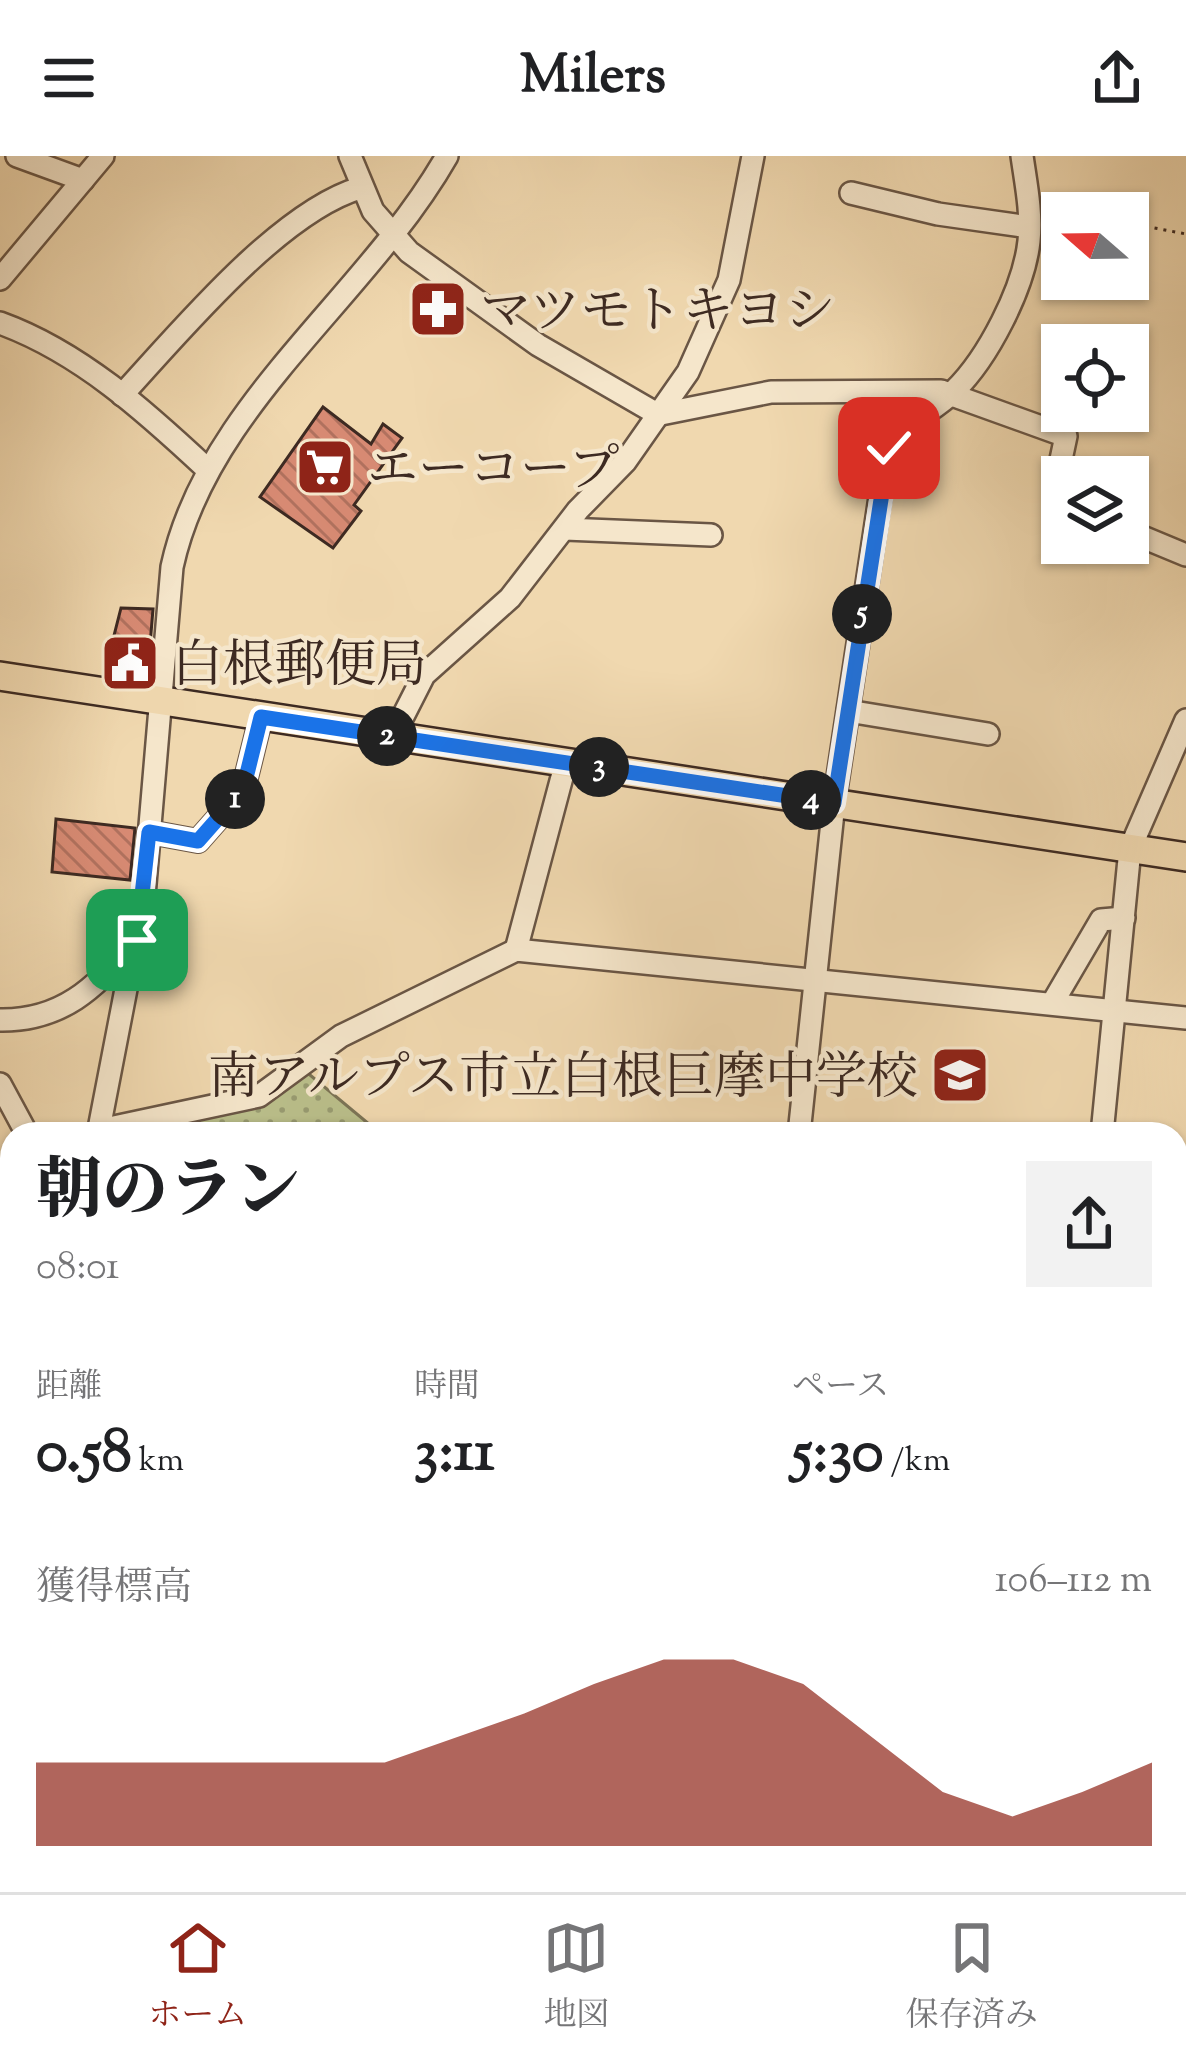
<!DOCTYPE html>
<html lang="ja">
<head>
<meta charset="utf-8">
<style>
  body { margin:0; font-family:"Sorts Mill Goudy","Noto Serif JP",serif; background:#f2f2f2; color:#202124; height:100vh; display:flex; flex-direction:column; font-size:45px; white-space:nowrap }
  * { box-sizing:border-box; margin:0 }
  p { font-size:39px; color:#757577 }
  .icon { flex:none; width:66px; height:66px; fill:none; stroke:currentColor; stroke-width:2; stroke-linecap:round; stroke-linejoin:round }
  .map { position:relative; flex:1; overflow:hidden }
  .sheet { position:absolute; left:0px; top:966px; width:1188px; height:771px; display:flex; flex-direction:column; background:#fff; border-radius:36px 36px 0 0; box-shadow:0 3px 9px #0004 }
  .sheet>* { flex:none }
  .needle { width:78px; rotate:290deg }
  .controls { position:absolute; left:1041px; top:36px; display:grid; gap:24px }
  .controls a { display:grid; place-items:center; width:108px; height:108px; border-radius:0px; background:#fff; box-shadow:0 3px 9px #0004; font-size:60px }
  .pin { position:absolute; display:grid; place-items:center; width:102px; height:102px; color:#fff; margin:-51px; border-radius:24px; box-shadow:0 6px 18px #0006 }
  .km { position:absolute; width:60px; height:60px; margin:-30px; border-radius:50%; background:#222; color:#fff; font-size:33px; line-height:60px; text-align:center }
  .round { display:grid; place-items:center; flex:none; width:126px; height:126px; border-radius:0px; background:#f2f2f2 }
  .head { display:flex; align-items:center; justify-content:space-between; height:204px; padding:0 36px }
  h1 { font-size:66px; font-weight:800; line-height:90px }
  .metrics { display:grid; grid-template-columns:repeat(3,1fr); gap:18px; height:204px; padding:12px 36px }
  .metrics div { display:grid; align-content:center }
  .metrics b { font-size:60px; font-weight:800 }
  .metrics small { font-size:33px; font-weight:400 }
  .metrics p { font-size:33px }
  .chart { height:336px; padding:24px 36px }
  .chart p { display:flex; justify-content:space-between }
  .chart svg { width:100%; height:216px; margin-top:12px; fill:#8f2418; opacity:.7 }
  header { display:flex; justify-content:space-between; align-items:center; height:156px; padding:0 36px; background:#fff; font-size:54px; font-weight:800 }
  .dock { display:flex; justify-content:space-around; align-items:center; height:168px; border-top:3px solid #e0e0e0; background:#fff; font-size:33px; color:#757577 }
  .dock a { display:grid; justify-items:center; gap:6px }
  .dock .on { color:#8f2418 }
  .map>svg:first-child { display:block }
  .park { fill:url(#park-dots); stroke:#7c7456; stroke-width:3 }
  .building { fill:url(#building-back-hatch); stroke:#3d2a22; stroke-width:3 }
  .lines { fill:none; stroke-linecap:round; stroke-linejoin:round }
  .minor-casing { stroke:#6a5645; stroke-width:26 }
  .major-casing { stroke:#3d2a22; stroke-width:32 }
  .path { stroke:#3d2a22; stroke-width:3; stroke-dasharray:3 6; stroke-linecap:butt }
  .minor { stroke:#f5e6cb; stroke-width:21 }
  .major { stroke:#f0d8af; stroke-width:27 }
  .route-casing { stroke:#fff; stroke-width:24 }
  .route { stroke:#1a73e8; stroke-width:15 }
  .labels { text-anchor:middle; stroke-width:9; stroke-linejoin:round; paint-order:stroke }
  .poi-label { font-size:51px; fill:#3d2a22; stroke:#f5e6cb; text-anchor:start }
</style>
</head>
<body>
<header><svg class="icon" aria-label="menu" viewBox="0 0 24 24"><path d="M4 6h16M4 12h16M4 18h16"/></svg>Milers<svg class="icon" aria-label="share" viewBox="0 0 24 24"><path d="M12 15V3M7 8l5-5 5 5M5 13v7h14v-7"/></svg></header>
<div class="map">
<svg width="1186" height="1736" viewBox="0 0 1186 1736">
  <defs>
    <pattern id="park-dots" width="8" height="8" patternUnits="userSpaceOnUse" patternTransform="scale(3)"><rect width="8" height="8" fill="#babf8b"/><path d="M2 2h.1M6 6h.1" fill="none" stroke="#989b71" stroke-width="1.8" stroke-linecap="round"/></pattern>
    <pattern id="building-back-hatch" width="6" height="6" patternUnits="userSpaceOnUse" patternTransform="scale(3)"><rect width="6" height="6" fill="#d78a73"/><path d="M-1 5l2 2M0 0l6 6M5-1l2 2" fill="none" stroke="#b0715e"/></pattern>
  </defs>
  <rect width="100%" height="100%" fill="#f0d8af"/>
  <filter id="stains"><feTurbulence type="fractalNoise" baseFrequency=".00167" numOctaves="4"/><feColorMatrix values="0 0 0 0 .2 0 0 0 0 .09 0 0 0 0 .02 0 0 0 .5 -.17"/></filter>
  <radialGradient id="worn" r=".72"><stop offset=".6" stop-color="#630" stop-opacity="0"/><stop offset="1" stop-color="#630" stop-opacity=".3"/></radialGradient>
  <!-- park -->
  <path class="park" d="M298 909 381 978H195L190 956 259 940Z"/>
  <!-- building -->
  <g class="building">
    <path d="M323 251 371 288 383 268 402 282 354 349 361 355 333 392 260 341Z"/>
    <path d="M121 452 153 453 148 513 136 520 106 511Z"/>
    <path d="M56 663 135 672 130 724 52 716Z"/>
  </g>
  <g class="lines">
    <defs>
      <g id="minor">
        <path d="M17 0 83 24"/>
        <path d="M350 0 373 55 409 96 538 189 652 255 661 258 771 236 941 235 1066 280 1056 327 1062 344"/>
        <path d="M851 37 938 58 1029 71"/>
        <path d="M0 123 103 0"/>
        <path d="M0 167C80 196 146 256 207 313"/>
        <path d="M122 239C180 176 279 56 360 32"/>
        <path d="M565 373 711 379"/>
        <path d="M1128 375 1186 399"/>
        <path d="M848 555 988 578"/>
        <path d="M393 580 424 519 510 442 578 354 625 306 688 216 729 124 753 0"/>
        <path d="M149 676 198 685 243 634 261 561"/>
        <path d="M516 794 566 606"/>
        <path d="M1053 846 1101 764 1124 762"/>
        <path d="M0 864C61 865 96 832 133 788"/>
        <path d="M0 928 27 978"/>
        <path d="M100 974 259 940 341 880 516 794 1186 862"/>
        <path d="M98 978 144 740 172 411C207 249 366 142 447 0"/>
        <path d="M799 978 834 647 885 308C894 267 927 262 954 235 988 202 1024 132 1029 85 1032 57 1026 28 1022 0"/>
        <path d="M1102 978 1130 693 1186 564"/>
        <path d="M0 1018 12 1013"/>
        <path d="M1176 1082 1186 1083"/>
        <path d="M1176 1303 1186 1297"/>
        <path d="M1176 1381H1186"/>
        <path d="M0 1502 12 1417"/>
        <path d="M0 1688 12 1683"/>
        <path d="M175 1725H177"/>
        <path d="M644 1725 646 1736"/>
        <path d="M695 1736 697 1725"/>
        <path d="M925 1736 928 1725"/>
      </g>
      <path id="major" d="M0 520 1186 701"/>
    </defs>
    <!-- minor casing -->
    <use href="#minor" class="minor-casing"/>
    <!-- major casing -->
    <use href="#major" class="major-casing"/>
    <!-- path -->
    <g class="path">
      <path d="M1049 63H1062"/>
      <path d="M1128 67 1186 78"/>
    </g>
    <!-- minor -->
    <use href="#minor" class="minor"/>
    <!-- major -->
    <use href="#major" class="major"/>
  </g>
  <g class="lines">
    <defs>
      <path id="route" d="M137 784 149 676 198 685 243 634 261 561 834 647 889 292"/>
    </defs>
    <!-- route casing -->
    <use href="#route" class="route-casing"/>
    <!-- route -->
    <use href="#route" class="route"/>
  </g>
  <!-- icons -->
  <defs>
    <symbol id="pharmacy-square" viewBox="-11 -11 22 22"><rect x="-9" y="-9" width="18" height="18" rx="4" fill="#8f2418" stroke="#f5e6cb"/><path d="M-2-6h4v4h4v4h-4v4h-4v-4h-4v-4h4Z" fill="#fff"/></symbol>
    <symbol id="supermarket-square" viewBox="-11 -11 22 22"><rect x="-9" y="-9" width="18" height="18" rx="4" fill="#8f2418" stroke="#f5e6cb"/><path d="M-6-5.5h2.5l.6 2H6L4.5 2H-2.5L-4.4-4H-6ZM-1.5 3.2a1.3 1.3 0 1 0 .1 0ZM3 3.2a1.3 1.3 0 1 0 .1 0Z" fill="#fff"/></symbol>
    <symbol id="civic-square" viewBox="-11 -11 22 22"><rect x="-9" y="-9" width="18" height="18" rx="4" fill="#8f2418" stroke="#f5e6cb"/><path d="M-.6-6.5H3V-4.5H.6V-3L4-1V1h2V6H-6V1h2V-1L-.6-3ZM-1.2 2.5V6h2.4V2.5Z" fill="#fff"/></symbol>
    <symbol id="school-square" viewBox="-11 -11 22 22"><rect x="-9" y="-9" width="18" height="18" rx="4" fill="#8f2418" stroke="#f5e6cb"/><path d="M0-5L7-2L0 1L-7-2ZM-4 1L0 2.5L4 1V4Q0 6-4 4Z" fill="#fff"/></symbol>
  </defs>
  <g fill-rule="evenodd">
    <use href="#pharmacy-square" x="405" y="120" width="66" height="66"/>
    <use href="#supermarket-square" x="292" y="278" width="66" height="66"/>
    <use href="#civic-square" x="97" y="474" width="66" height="66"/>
    <use href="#school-square" x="927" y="886" width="66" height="66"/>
  </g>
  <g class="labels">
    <!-- poi labels -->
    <g class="poi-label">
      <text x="480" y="171">マツモトキヨシ</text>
      <text x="367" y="329">エーコープ</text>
      <text x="172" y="525">白根郵便局</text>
      <text x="918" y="937" text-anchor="end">南アルプス市立白根巨摩中学校</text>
    </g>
  </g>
  <rect width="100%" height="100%" filter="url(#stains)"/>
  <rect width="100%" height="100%" fill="url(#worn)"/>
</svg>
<div class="controls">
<a><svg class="needle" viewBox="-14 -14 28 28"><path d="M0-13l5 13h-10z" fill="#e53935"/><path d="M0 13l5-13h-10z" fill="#757577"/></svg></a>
<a><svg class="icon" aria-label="locate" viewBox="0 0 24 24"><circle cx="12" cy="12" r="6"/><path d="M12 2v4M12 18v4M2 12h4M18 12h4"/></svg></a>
<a><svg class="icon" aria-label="layers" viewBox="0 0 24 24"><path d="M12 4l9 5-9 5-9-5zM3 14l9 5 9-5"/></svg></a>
</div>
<div class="pin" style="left:137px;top:784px;background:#1e9e55"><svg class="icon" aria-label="arrive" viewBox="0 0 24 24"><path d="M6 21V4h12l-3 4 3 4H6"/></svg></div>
<div class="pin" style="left:889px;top:292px;background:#d93025"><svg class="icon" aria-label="check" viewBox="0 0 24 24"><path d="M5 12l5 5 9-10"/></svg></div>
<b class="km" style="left:235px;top:643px">1</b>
<b class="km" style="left:387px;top:580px">2</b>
<b class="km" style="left:599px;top:611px">3</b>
<b class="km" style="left:811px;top:644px">4</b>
<b class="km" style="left:862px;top:458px">5</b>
<section class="sheet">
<div class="head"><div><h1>朝のラン</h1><p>08:01</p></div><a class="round"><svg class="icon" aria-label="share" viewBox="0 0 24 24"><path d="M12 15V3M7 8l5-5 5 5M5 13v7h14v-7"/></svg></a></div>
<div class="metrics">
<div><p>距離</p><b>0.58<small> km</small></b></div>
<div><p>時間</p><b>3:11</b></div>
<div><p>ペース</p><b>5:30<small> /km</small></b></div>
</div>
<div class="chart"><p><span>獲得標高</span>106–112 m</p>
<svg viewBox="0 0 160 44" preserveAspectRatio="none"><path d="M0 44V27L10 27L20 27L30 27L40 27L50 27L60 22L70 17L80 11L90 6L100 6L110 11L120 22L130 33L140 38L150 33L160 27V44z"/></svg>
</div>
</section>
</div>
<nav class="dock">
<a class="on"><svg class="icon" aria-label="home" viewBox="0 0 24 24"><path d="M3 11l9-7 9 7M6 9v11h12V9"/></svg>ホーム</a>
<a><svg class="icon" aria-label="map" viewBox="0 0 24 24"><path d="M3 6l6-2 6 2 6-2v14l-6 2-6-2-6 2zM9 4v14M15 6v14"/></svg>地図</a>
<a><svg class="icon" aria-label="saved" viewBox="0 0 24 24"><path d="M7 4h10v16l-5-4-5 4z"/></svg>保存済み</a>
</nav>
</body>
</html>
